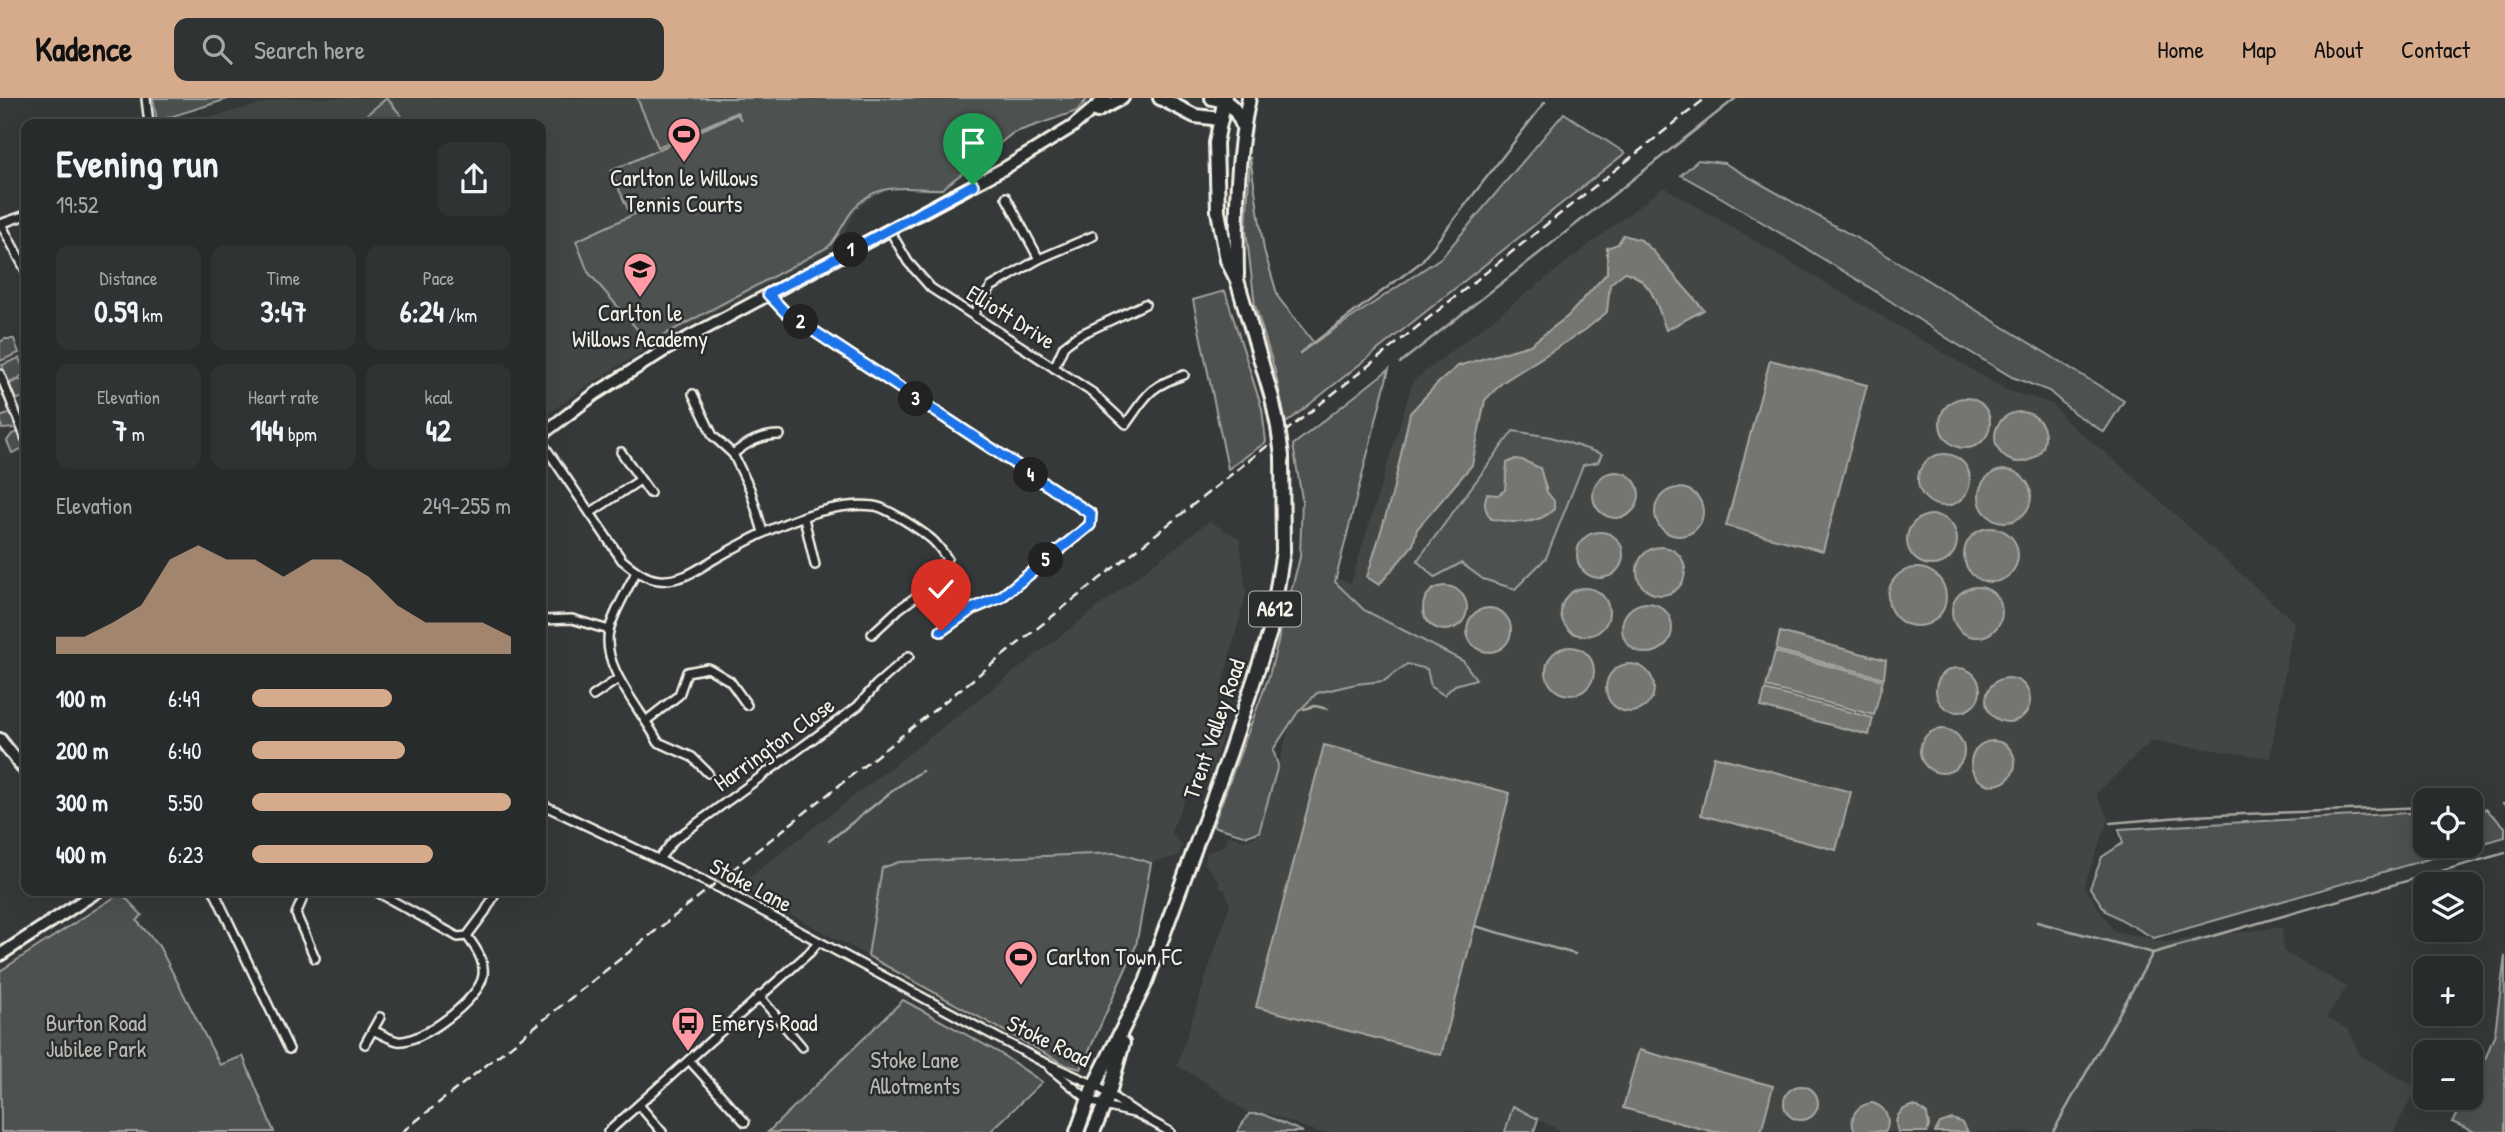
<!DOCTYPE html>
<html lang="en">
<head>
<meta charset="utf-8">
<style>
  body { margin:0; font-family:"Patrick Hand",sans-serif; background:#303333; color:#f1f3f6; height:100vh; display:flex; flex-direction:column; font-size:26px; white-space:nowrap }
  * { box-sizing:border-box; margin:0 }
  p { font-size:23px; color:#a5a7a9 }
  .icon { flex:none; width:38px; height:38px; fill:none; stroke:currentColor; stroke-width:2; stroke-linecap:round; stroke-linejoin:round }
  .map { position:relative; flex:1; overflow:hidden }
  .sheet { position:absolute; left:21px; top:21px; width:525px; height:777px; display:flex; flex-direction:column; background:#282b2b; border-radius:14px; box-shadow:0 7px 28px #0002,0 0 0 2px #444747 }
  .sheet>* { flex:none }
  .buttons { position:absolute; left:2413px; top:690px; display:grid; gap:14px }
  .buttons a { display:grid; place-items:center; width:70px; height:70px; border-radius:14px; background:#282b2b; box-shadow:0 7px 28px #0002,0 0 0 2px #444747; font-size:35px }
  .pin { position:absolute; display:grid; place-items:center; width:60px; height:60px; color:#fff; margin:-72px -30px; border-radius:50% 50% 50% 0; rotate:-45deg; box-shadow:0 0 7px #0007 }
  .pin .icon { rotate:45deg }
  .km { position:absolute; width:35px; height:35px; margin:-18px; border-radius:50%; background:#222; color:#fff; font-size:19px; line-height:35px; text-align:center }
  .round { display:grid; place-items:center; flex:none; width:74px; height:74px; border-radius:14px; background:#303333 }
  .summary { display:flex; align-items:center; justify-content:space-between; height:119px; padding:0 35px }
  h1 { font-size:38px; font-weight:700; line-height:52px }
  .figures { display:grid; grid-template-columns:repeat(3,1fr); gap:10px; height:119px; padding:7px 35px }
  .figures div { display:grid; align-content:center; border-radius:14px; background:#303333; text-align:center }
  .figures b { font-size:30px; font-weight:700 }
  .figures small { font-size:19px; font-weight:400 }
  .figures p { font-size:19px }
  .chart { height:196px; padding:14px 35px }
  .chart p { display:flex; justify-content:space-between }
  .chart svg { width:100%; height:126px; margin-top:7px; fill:#d6ab8b; opacity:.7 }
  ul { padding:0 35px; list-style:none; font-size:23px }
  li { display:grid; grid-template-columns:112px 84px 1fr; align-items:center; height:52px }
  li i { height:18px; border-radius:9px; background:#d6ab8b }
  header { display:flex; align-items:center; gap:42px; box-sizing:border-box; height:98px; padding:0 35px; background:#d6ab8b; color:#111 }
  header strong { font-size:33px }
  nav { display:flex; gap:38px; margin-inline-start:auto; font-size:24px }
  .search { width:490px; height:63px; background:#303333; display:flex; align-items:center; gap:18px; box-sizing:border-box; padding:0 24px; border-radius:14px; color:#a5a7a9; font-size:26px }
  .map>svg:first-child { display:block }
  .built { fill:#434645 }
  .green { fill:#4e514f; stroke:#a1a19c; stroke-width:2 }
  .water { fill:#757572; stroke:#a8a7a1; stroke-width:2 }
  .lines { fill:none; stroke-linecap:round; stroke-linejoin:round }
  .stream { stroke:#a8a7a1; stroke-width:2.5 }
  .street-casing { stroke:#f4f1e8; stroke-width:12 }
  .secondary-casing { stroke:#f4f1e8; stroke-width:16 }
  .primary-casing { stroke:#f4f1e8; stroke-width:18 }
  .street { stroke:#2a2d2e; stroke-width:7 }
  .secondary { stroke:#2a2d2e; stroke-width:10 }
  .primary { stroke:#2a2d2e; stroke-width:12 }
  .rail { stroke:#f4f1e8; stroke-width:2.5; stroke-dasharray:10 5; stroke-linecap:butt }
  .primary-bridge-casing { stroke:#f4f1e8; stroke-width:18; stroke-linecap:butt }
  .primary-bridge { stroke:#2a2d2e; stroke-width:12 }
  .route-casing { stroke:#fff; stroke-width:14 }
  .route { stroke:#1a73e8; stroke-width:9 }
  .labels { text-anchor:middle; stroke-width:5; stroke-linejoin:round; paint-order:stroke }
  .shield { fill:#2a2d2e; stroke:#b7b6b0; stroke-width:2 }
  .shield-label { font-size:21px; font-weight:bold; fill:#f4f1e8 }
  .poi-label { font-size:23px; fill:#f4f1e8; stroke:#2a2d2e }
  .street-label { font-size:23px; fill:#f4f1e8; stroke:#2a2d2e }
  .park-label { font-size:23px; fill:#bab9b2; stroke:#2a2d2e }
</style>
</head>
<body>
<header>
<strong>Kadence</strong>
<div class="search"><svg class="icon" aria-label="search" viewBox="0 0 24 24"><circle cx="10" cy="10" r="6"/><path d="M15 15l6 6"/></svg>Search here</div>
<nav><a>Home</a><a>Map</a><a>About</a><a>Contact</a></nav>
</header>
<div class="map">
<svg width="2505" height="1034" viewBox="0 0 2505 1034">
  <rect width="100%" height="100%" fill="#363939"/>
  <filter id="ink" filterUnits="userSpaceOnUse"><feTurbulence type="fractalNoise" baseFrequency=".0143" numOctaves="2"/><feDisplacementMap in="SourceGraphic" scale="14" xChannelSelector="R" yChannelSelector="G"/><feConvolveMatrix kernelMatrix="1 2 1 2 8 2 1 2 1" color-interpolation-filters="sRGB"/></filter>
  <g filter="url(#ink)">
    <!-- built -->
    <g class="built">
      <path d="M284 0H1093L1078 14 1014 36 943 93H924L895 90 876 96 857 111 840 142 830 151 647 250 584 290 541 321V26H185Z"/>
      <path d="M1664 89 2006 292 2053 306 2069 326 2118 365 2294 524 2270 660 2151 643 2096 696 2109 721 2084 788 2114 833 2166 844 2282 829 2283 853 2347 889 2326 919 2349 932 2360 957 2417 990 2393 1034H1563L1513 1009 1505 1034H1318L1269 1016H1249L1201 981 1177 968 1230 806 1225 792 1219 790V783L1204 765 1207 755 1225 747 1228 737 1244 742 1253 740 1259 734 1333 479 1351 485 1413 283Z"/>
      <path d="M1209 423 1240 441 1246 496 1214 617 1224 634 1210 676 1191 687 1171 733 1182 748 1178 758 1151 765 1116 755 899 764 882 770 868 858 738 788Z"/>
    </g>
    <!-- green -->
    <g class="green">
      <path d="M153 0H231L157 23Z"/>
      <path d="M387 0 408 26H355Z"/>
      <path d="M637 0H1088L1077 13 1013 35 942 91C909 92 877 81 853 112 843 124 839 138 828 149L649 245 588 174 576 143 667 101 630 116 611 73 737 16 741 22 737 14 658 49Z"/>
      <path d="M1564 15 1625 55 1286 325 1275 273 1255 207 1246 132 1250 59 1264 152 1278 199 1314 245 1442 159Z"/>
      <path d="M1698 62 1724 65 1883 155 2124 303 2104 334 2074 315 2049 293 2012 279 1950 242 1858 182 1722 100 1681 77Z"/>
      <path d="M1225 193 1262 311 1266 344 1228 371 1193 202Z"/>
      <path d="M5 241H14L19 255 0 263V244Z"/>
      <path d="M19 260 25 274 18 281 9 285 2 267Z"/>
      <path d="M1389 271 1335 484 1364 512 1463 563 1476 581 1455 587 1444 597 1431 589 1427 571 1407 566 1384 583 1356 586 1317 595 1298 614 1273 652 1278 667 1259 734 1247 738 1213 728 1269 578 1300 459 1302 401 1293 347Z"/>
      <path d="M18 282H26V298L15 302 9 286Z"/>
      <path d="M11 315 16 330 2 331 0 319Z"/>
      <path d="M1513 333 1551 339 1602 356 1598 364 1583 367 1546 460 1515 491 1483 481 1461 465 1435 479 1417 463Z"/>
      <path d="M18 334 24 350 12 355 7 343 12 336Z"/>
      <path d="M2486 711 2505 729V739L2154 840 2106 813 2090 790 2102 759 2123 745 2119 731 2425 714 2426 747H2471V712Z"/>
      <path d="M1117 755 1151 765 1136 848 1081 971 1066 967 868 858 882 770 899 764Z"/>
      <path d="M121 795 142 817 137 823 159 848 220 967 243 958 274 1034H1L0 873Z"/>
      <path d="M2505 858V1034H2475L2452 1024 2471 999 2495 935Z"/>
      <path d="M903 902 998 954 1042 984 990 1034H768Z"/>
      <path d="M1513 1008 1538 1021 1534 1034H1505Z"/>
      <path d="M1249 1016H1262L1303 1034H1237Z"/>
    </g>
    <!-- water -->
    <g class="water">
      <path d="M1623 137 1641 142 1653 153 1704 212 1666 232C1656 206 1654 183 1625 174L1610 186 1607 214 1585 232 1503 284 1485 302 1472 367 1417 431 1413 447 1379 487 1367 479 1392 397 1410 315 1437 286 1458 268 1530 247 1568 218 1607 175V150L1618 146Z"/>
      <path d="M1770 262 1867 287 1823 453 1726 428Z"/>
      <circle cx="1965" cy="325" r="25"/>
      <circle cx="2020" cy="339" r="25"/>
      <circle cx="1944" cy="382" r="26"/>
      <path d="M1515 361 1522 362 1540 370 1547 394 1554 403V411C1538 428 1512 425 1491 421 1485 412 1483 406 1487 396L1498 397 1505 392 1507 365Z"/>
      <circle cx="2005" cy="398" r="26"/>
      <circle cx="1616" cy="397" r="23"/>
      <circle cx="1679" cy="414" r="24"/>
      <circle cx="1932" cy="442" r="25"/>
      <circle cx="1991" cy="457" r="27"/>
      <circle cx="1600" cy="457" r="23"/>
      <circle cx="1661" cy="473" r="24"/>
      <circle cx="1917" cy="499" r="29"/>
      <circle cx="1445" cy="510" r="22"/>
      <circle cx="1977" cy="514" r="25"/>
      <circle cx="1585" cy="514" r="24"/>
      <circle cx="1647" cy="530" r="25"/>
      <circle cx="1489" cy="532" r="22"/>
      <path d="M1780 534 1886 562 1884 580 1776 552Z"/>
      <circle cx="1570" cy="573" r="24"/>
      <path d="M1775 554 1883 582 1874 617 1766 589Z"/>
      <circle cx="1630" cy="590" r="24"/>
      <circle cx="1958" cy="592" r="22"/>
      <circle cx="2008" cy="602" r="22"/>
      <path d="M1765 592 1873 620 1869 637 1761 609Z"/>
      <circle cx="1942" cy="653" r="22"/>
      <circle cx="1993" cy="665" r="22"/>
      <path d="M1324 647 1510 695 1441 957 1256 909Z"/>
      <path d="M1714 658 1851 694 1836 752 1701 717Z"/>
      <path d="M1639 952 1773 988 1761 1034H1714L1623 1010Z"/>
      <circle cx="1801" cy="1005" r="17"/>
      <path d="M1872 1005C1886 1009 1891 1020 1886 1033L1855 1034C1848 1019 1856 1007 1872 1005Z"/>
      <path d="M1912 1008 1918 1009 1927 1016 1929 1028 1927 1034H1898C1893 1021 1899 1011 1912 1008Z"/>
      <path d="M1952 1021 1961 1024 1968 1034H1935L1940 1025Z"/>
    </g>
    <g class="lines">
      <!-- stream -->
      <g class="stream">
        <path d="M1300 255 1421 164 1545 4"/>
        <path d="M1400 265 1736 0"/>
        <path d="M1304 611 1315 608 1328 611"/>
        <path d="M2503 705 2505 706"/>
        <path d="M2471 707H2473"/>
        <path d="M2110 725 2192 718 2426 709"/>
        <path d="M829 743 896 690 922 673"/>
        <path d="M2037 824 2153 855 2505 755"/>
        <path d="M1475 828 1575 856"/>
        <path d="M2053 1034 2153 855"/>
      </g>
      <defs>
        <g id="street">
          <path d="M146 0 149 26"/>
          <path d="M1006 99 1039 161"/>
          <path d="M0 126 26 117"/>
          <path d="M1 126 26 173"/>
          <path d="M889 131 908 164 931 190 1093 295 1126 326C1146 298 1149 288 1184 277"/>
          <path d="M768 196 785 214 1091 416 1090 427 1001 499 972 511 941 533"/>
          <path d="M973 217 991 189 1039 161 1093 138"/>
          <path d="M1054 270 1064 248 1077 238 1145 206"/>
          <path d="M0 276 26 341"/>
          <path d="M693 296 713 338 733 356 750 391 763 434"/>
          <path d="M541 343 622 462C632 470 645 481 659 482 683 484 699 470 718 459 760 435 824 402 874 408 886 409 920 432 930 440 937 445 942 454 947 460L936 484 899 511 872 536"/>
          <path d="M621 354 650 395"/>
          <path d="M733 356C748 344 761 337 780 337"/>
          <path d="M590 415 640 382"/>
          <path d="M804 420 815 467"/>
          <path d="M636 474C628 491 613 515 609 533 601 570 642 612 658 644L692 659 708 675"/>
          <path d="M541 522 572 521 609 532"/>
          <path d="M593 598 618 581"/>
          <path d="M647 622 679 597 687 574 708 570 730 583 747 607"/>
          <path d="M541 706 719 790 1041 963 1095 987 1138 1016"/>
          <path d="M659 761 674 742 858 608 876 587 909 558"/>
          <path d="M214 793 289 951"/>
          <path d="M306 793 296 816 315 860"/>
          <path d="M467 838 485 814 497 793"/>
          <path d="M759 898 802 949"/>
          <path d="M373 932C381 936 390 941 398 943 421 946 481 900 483 877 485 862 475 849 467 838L458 839 451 835 375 793"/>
          <path d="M365 946 380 919"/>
          <path d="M689 962 745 1024"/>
          <path d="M1050 970 1089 1002 1104 1008 1138 1016 1170 1034"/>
          <path d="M639 1007 662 1034"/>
          <path d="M608 1034 810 854 817 845"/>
        </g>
        <g id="secondary">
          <path d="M1097 14 1123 0"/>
          <path d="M541 337 595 296 665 252 1005 70 1072 29 1106 0"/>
          <path d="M0 641 26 674"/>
          <path d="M0 857 98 793"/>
        </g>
        <g id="primary">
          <path d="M1160 0 1195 18 1221 21"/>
          <path d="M1212 0C1232 4 1235 10 1243 28"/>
          <path d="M1225 0 1216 45 1218 113 1227 162 1237 182 1272 300 1278 329"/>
          <path d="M1237 177C1236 117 1236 59 1249 0"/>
          <path d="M1077 1034 1092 992 1146 884 1229 657 1270 534 1283 453 1282 358"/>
          <path d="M1093 1034 1108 999 1123 945"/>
        </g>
      </defs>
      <!-- street casing -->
      <use href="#street" class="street-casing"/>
      <!-- secondary casing -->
      <use href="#secondary" class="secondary-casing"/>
      <!-- primary casing -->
      <use href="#primary" class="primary-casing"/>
      <!-- street -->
      <use href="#street" class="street"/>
      <!-- secondary -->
      <use href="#secondary" class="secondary"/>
      <!-- primary -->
      <use href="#primary" class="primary"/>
      <!-- rail -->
      <path class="rail" d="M402 1034 1706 0"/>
      <defs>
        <path id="primary-bridge" d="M1278 329 1282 358"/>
      </defs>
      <!-- primary-bridge casing -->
      <use href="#primary-bridge" class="primary-bridge-casing"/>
      <!-- primary-bridge -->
      <use href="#primary-bridge" class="primary-bridge"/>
    </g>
  </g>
  <g class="lines" filter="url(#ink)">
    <defs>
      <path id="route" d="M941 533 972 511 1001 499 1090 427 1091 416 785 214 768 196 973 87"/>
    </defs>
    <!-- route casing -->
    <use href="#route" class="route-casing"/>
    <!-- route -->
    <use href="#route" class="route"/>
  </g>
  <!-- icons -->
  <defs>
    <symbol id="stadium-pin" viewBox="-11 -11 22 30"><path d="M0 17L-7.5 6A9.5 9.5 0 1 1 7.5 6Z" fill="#ff9aa2" stroke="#2a2d2e"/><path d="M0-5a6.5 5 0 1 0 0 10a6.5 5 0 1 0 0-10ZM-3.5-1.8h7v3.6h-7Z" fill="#111"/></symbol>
    <symbol id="school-pin" viewBox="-11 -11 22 30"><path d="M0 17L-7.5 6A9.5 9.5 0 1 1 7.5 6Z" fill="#ff9aa2" stroke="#2a2d2e"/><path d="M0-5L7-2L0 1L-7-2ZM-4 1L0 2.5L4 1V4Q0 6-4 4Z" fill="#111"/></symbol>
    <symbol id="bus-pin" viewBox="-11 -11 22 30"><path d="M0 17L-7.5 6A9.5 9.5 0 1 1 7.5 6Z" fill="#ff9aa2" stroke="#2a2d2e"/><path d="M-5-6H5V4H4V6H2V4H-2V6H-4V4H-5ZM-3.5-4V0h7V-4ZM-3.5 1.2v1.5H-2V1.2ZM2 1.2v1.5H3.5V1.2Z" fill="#111"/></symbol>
  </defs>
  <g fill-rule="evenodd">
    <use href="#stadium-pin" x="665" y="17" width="38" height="52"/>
    <use href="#school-pin" x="621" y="152" width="38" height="52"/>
    <use href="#stadium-pin" x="1002" y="840" width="38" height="52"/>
    <use href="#bus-pin" x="669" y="906" width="38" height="52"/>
  </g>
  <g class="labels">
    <!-- shield labels -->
    <rect class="shield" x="1249" y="493.5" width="52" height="35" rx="5"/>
    <g class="shield-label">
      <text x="1275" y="518">A612</text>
    </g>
    <!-- poi labels -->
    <g class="poi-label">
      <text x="684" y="88">Carlton le Willows<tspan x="684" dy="26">Tennis Courts</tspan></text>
      <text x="640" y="223">Carlton le<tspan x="640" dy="26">Willows Academy</tspan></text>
      <text x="1046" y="867" text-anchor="start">Carlton Town FC</text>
      <text x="712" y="933" text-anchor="start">Emerys Road</text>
    </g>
    <!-- street labels -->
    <g class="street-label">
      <text transform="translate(1011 219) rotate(32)" y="8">Elliott Drive</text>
      <text transform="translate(1214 631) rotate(-71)" y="8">Trent Valley Road</text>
      <text transform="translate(774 646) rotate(-36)" y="8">Harrington Close</text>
      <text transform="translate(751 787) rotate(28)" y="8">Stoke Lane</text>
      <text transform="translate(1049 943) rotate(26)" y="8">Stoke Road</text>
    </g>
    <!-- park labels -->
    <g class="park-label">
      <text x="96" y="933">Burton Road<tspan x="96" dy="26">Jubilee Park</tspan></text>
      <text x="915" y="970">Stoke Lane<tspan x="915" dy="26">Allotments</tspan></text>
    </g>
  </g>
</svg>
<div class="buttons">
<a><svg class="icon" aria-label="locate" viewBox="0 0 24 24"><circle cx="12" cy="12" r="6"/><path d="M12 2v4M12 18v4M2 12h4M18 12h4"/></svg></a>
<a><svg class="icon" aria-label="layers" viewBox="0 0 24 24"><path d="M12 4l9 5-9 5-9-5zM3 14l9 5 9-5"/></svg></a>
<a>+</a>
<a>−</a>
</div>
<div class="pin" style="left:973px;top:87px;background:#1e9e55"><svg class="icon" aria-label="arrive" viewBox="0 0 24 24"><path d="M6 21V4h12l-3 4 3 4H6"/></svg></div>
<div class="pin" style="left:941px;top:533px;background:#d93025"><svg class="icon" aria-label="check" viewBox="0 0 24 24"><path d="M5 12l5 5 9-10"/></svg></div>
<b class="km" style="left:851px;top:152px">1</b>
<b class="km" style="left:801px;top:224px">2</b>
<b class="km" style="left:916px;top:301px">3</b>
<b class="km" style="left:1031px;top:377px">4</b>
<b class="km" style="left:1046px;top:462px">5</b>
<section class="sheet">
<div class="summary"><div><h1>Evening run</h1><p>19:52</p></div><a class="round"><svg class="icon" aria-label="share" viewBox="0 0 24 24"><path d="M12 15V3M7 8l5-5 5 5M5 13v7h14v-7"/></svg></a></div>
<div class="figures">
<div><p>Distance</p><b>0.59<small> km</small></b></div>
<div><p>Time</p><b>3:47</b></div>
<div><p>Pace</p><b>6:24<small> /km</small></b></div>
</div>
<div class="figures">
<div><p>Elevation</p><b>7<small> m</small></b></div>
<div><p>Heart rate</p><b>144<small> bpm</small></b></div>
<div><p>kcal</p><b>42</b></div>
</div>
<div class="chart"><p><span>Elevation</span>249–255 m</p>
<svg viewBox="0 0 160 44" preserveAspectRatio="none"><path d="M0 44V38L10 38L20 33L30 27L40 11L50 6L60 11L70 11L80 17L90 11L100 11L110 17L120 27L130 33L140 33L150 33L160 38V44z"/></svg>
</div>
<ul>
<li><b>100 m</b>6:49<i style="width:54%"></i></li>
<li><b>200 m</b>6:40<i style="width:59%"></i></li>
<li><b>300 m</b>5:50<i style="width:100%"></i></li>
<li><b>400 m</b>6:23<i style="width:70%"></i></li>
</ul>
</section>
</div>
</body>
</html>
